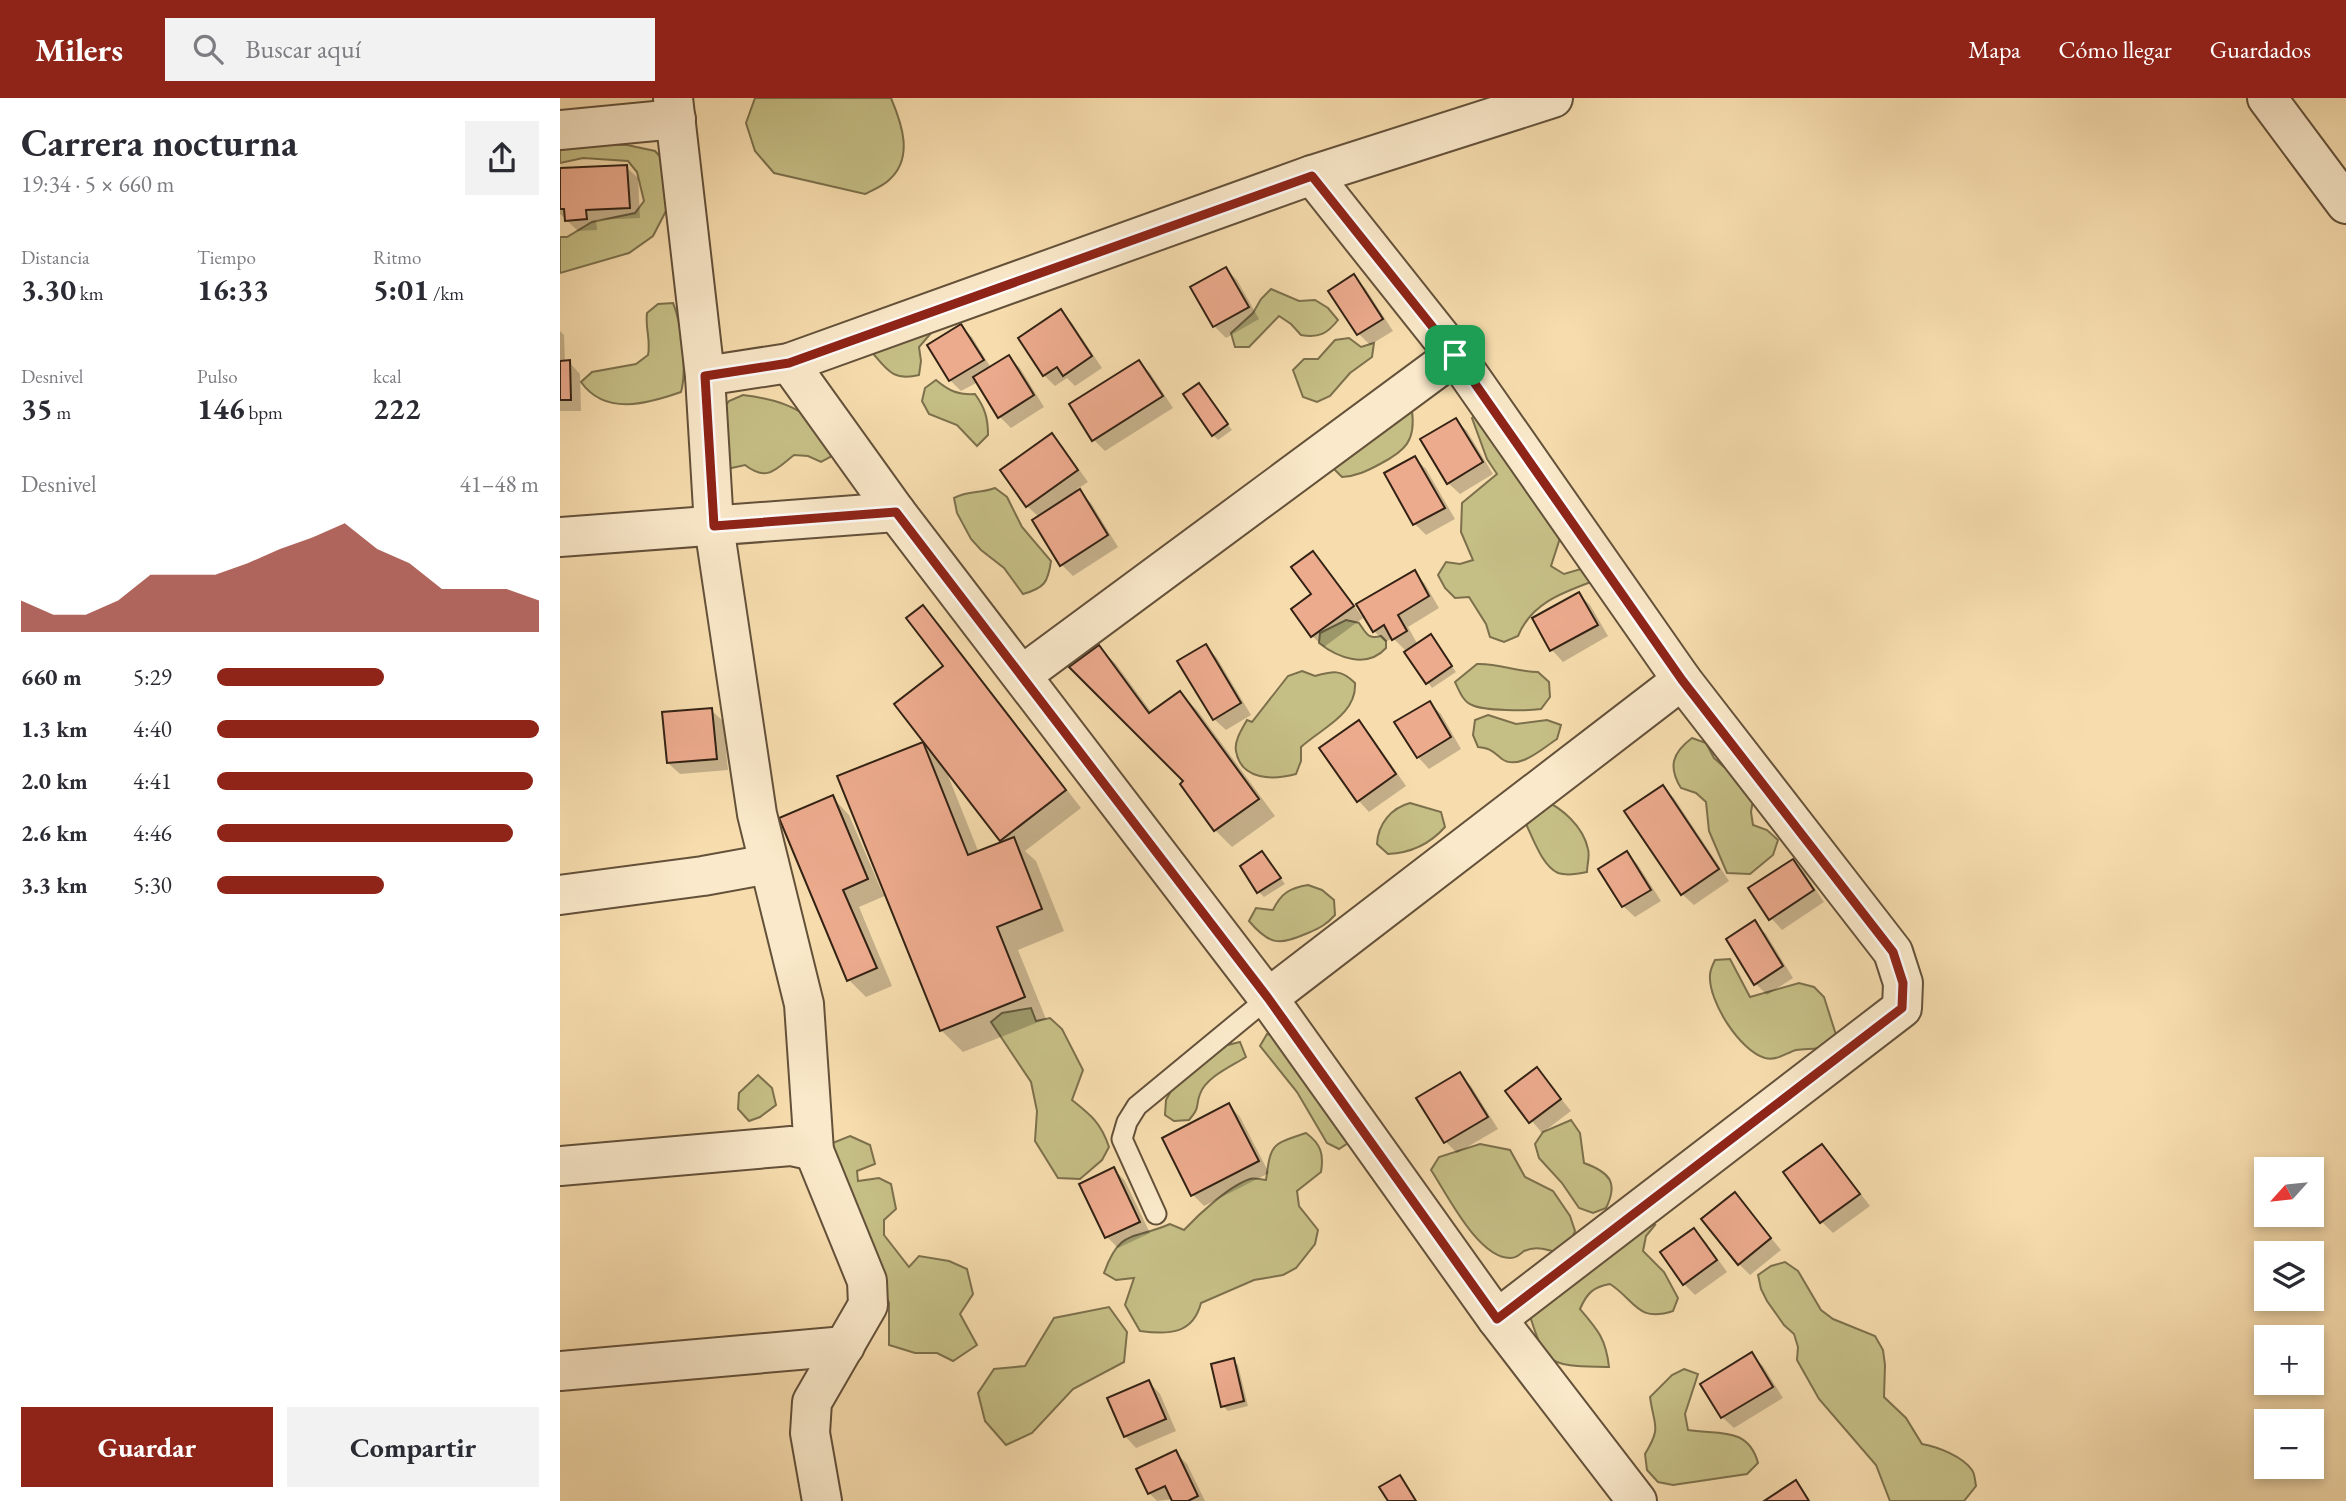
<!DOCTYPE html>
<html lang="es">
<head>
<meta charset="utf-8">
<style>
  body { margin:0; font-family:"EB Garamond",serif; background:#f2f2f3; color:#2b2b33; height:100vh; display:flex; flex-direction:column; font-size:26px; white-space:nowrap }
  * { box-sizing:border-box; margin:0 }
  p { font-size:23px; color:#7c7c81 }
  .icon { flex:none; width:38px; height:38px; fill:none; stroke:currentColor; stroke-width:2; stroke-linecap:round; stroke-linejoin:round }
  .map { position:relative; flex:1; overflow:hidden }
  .details { display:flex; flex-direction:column; background:#fff; width:560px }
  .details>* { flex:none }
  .needle { width:46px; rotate:243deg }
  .controls { position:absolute; left:1694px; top:1059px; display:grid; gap:14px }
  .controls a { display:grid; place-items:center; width:70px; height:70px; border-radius:0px; background:#fff; box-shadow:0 4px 10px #0003; font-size:35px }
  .pin { position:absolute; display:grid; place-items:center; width:60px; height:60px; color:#fff; margin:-30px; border-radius:14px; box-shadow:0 4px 10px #0006 }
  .round { display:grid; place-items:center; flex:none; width:74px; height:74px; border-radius:0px; background:#f2f2f3 }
  .summary { display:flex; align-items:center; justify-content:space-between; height:119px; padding:0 21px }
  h1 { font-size:38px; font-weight:700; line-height:52px }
  .stats { display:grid; grid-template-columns:repeat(3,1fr); gap:10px; height:119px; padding:7px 21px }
  .stats div { display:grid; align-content:center }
  .stats b { font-size:30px; font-weight:700 }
  .stats small { font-size:19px; font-weight:400 }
  .stats p { font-size:19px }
  .chart { height:196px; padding:14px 21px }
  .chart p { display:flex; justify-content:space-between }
  .chart svg { width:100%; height:126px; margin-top:7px; fill:#8f2418; opacity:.7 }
  .action { display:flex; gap:14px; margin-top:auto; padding:14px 21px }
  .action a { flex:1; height:80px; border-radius:0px; background:#8f2418; color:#fff; font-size:28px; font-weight:700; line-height:80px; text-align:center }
  .action a+a { background:#f2f2f3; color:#2b2b33 }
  ul { padding:0 21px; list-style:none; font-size:23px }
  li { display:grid; grid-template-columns:112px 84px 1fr; align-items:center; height:52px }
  li i { height:18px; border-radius:9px; background:#8f2418 }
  header { display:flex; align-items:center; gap:42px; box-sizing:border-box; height:98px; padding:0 35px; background:#8f2418; color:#fff }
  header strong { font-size:33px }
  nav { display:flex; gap:38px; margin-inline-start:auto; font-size:24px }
  .search { width:490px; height:63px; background:#f2f2f3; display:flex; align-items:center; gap:18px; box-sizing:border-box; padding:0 24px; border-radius:0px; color:#7c7c81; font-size:26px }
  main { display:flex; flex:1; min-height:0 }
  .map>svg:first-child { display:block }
  .green { fill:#c5be85; stroke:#7c704c; stroke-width:2 }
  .shadow { fill:#0003; fill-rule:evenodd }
  .building { fill:#edab8e; stroke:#332214; stroke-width:2 }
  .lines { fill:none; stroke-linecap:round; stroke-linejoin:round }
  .lane-casing { stroke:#64513a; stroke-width:23 }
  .street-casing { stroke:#64513a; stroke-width:42 }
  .lane { stroke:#fae9ca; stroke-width:19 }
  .street { stroke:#fae9ca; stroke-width:38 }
  .route-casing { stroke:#fff; stroke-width:14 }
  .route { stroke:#8f2418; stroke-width:9 }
</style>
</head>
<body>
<header>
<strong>Milers</strong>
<div class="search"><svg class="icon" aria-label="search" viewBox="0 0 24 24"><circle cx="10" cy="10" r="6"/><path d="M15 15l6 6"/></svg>Buscar aquí</div>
<nav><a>Mapa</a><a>Cómo llegar</a><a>Guardados</a></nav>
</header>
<main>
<section class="details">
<div class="summary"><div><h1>Carrera nocturna</h1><p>19:34 · 5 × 660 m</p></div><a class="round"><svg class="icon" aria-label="share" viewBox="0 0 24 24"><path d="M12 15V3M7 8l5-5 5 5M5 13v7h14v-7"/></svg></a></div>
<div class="stats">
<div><p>Distancia</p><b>3.30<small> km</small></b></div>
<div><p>Tiempo</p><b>16:33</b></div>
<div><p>Ritmo</p><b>5:01<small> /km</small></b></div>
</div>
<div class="stats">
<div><p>Desnivel</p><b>35<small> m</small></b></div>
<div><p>Pulso</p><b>146<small> bpm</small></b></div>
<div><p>kcal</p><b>222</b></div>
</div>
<div class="chart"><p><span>Desnivel</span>41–48 m</p>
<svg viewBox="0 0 160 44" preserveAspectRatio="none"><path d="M0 44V33L10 38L20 38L30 33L40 24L50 24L60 24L70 20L80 15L90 11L100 6L110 15L120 20L130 29L140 29L150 29L160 33V44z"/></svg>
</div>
<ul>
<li><b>660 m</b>5:29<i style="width:52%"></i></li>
<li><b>1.3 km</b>4:40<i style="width:100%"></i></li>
<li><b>2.0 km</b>4:41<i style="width:98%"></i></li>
<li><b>2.6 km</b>4:46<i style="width:92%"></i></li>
<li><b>3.3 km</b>5:30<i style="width:52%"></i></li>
</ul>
<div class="action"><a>Guardar</a><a>Compartir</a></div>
</section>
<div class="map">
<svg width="1786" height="1403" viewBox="0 0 1786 1403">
  <rect width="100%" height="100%" fill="#f7ddae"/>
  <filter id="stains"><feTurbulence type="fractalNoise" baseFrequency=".00286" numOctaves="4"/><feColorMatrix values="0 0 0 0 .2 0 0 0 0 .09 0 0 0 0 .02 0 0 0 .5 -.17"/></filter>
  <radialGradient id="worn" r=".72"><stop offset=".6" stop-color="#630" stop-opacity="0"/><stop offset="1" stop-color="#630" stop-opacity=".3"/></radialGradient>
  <!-- green -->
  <g class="green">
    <path d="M195 0H331C342 26 354 60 329 82 323 88 313 92 305 96L214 75 195 53 186 25Z"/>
    <path d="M21 46 67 47 95 53 105 64 107 111 93 138 69 155 0 175V139H7L32 124 75 115 84 103 77 74 68 63 23 60 0 65V48Z"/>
    <path d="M711 191 739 203 755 202 768 210 778 222C767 236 759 240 741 237L731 226 719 218 689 249H675L671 235 693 215 701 201Z"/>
    <path d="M113 205C122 226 127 273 121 294 87 306 45 318 21 284L32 274 76 266 88 257C91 242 85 230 87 215L98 206Z"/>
    <path d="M378 227 359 249 361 263 359 277C332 284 326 270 310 252Z"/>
    <path d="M789 240 801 249 814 245 812 259 790 275 770 298 757 304 743 299 733 272 744 261H758L775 242Z"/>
    <path d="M376 282C389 293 398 297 415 296 425 310 428 320 428 337L417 348 397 327 369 316 362 303 365 290Z"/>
    <path d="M183 297C223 302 233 309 267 329L274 357 261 364 248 358 234 357C215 372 207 384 185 367L167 371 160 315 169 303Z"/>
    <path d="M838 310 852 313C856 343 845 353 820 366 807 373 797 378 782 379L772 369Z"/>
    <path d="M923 311 1000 440 991 468 1004 476 1031 468V484C1001 495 971 506 958 538L944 544 930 539 926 526 909 499 895 500 885 490 878 477 886 464 900 466 913 462 901 434 902 405 937 376 927 361 912 320Z"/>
    <path d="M435 390 447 399 462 429 491 463C488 485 484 490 463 496L444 470 421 452 411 441 397 415 394 400C409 392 419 396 435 390Z"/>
    <path d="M786 522 799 525C806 535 808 542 821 538L826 543V550C807 571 778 560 759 545L760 535Z"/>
    <path d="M917 566C938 565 957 574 978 574L989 584 990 599 981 611C967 613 924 613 912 607 903 604 899 592 895 584Z"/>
    <path d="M742 573 755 578C773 573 781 571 795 585 797 616 762 630 741 649V663L736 676C714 682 681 683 676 653 674 643 682 631 687 622L692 624 728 578Z"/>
    <path d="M928 617 956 626 987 622 1001 627 997 641C983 650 959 673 942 661 932 653 930 650 918 649L913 637 915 622Z"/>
    <path d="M1132 640 1146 645 1154 660 1164 669 1180 670 1194 696 1191 714 1193 727 1207 732 1218 742 1213 757 1190 776 1167 775 1149 733 1146 704 1136 695 1121 690C1108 669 1112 655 1132 640Z"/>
    <path d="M982 701C1002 710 1023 728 1028 751 1030 758 1027 767 1027 774 1018 776 1007 778 998 775 981 767 972 737 964 722Z"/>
    <path d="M850 705 881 714 885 729C869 747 851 755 828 756L817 746C818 726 831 710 850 705Z"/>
    <path d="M748 787 762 792 774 802 775 817C767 826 760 830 748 835 719 847 710 848 689 823L696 810 713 812C721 795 730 790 748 787Z"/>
    <path d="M1170 861 1190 899 1239 885 1254 889 1264 899 1277 940C1273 944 1269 948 1264 949 1255 952 1245 950 1236 952 1226 955 1217 963 1205 960 1180 953 1148 903 1150 877 1150 872 1153 866 1155 862Z"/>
    <path d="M471 910 476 923 490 920 502 931 523 972 512 1002C531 1017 541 1025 549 1049L542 1062 520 1081 498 1080 475 1043 477 1013 471 984 431 924 442 915Z"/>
    <path d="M707 936 722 941 797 1039 779 1051 767 1045 737 994 700 948Z"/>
    <path d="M680 944 686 959C672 968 646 979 640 996 635 1009 641 1008 629 1022L614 1023 605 1017 606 1002 627 964 651 951Z"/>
    <path d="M198 977 212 990 216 1007 200 1019 189 1023 178 1011 179 995Z"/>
    <path d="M1011 1022 1020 1035 1024 1065C1049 1074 1059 1084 1046 1110L1033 1115 1019 1110 1002 1085 979 1060 975 1046 983 1034Z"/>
    <path d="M746 1035C761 1046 764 1056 761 1074L737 1093 739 1108 758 1132 755 1146 736 1170 723 1177 694 1182 641 1205C633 1236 609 1237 580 1233L565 1207 574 1180 556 1182 544 1175C560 1130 574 1142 610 1126L624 1132C639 1116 669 1088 690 1081 695 1079 702 1082 706 1082 711 1045 711 1047 746 1035Z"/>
    <path d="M290 1038 310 1047 315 1066 297 1073 298 1083 319 1080 331 1086 336 1111 324 1122V1137L349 1169 359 1158 389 1163 407 1171 413 1196 400 1216 417 1247 393 1263 377 1255H355L329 1247V1205L265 1048Z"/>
    <path d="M920 1046 950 1052 965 1079 993 1093 1010 1118 1015 1133 1009 1148 996 1154C985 1151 975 1148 964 1153 959 1157 956 1160 950 1160 918 1160 887 1096 871 1072L879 1059Z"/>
    <path d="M1080 1121 1095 1127 1086 1138 1083 1153 1104 1174 1118 1200 1113 1213C1077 1225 1075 1202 1050 1186 1033 1189 1027 1195 1020 1211 1038 1232 1046 1241 1049 1269 1032 1268 1001 1271 989 1259 979 1249 974 1230 970 1218Z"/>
    <path d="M1225 1164 1238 1173 1261 1212 1273 1221 1315 1238 1323 1252 1325 1267 1324 1299 1346 1320 1362 1346C1378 1349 1402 1358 1412 1372 1415 1376 1415 1383 1416 1388L1404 1403H1330L1316 1367 1259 1301 1237 1262 1238 1249 1234 1236 1224 1227 1207 1203 1201 1191 1198 1177 1211 1168Z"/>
    <path d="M549 1209 567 1234 564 1264 513 1291 472 1335 446 1347 425 1323 418 1295 434 1271 465 1268 494 1220Z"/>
    <path d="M1124 1271 1138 1276 1125 1316 1128 1332C1158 1337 1188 1328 1198 1365L1187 1376 1113 1387 1098 1384 1087 1372 1085 1356C1102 1328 1094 1329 1090 1299L1112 1277Z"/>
  </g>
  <!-- shadow -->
  <g class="shadow">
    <path d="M66 69 78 80 80 120 36 122 37 132 18 133 0 116V72Z"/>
    <path d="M666 171 677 182 699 221 666 240 654 228 633 189Z"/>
    <path d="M793 179 805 190 833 233 810 247 799 236 771 193Z"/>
    <path d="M501 214 512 225 542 270 515 288 507 280 495 288 484 277Z"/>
    <path d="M401 228 412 239 431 270 449 259 460 270 484 309 451 330 440 319 418 284 401 293 390 282Z"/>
    <path d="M0 233 4 237 5 264H9L20 276 21 313H0Z"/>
    <path d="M579 264 590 275 613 310 545 353 534 342Z"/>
    <path d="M639 287 672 332 658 342 653 337Z"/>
    <path d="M896 322 907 333 933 376 900 396 888 385Z"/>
    <path d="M492 338 503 349 528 384 517 391 531 405 558 449 513 478 502 467 479 419 467 408Z"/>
    <path d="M855 360 866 371 895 421 866 437 855 426 827 376Z"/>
    <path d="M753 455 764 466 803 520 764 549 752 538Z"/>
    <path d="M854 474 865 486 879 510 848 529 858 547 871 538 896 574 872 590 847 554 833 540 825 544 814 533Z"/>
    <path d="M1019 496 1030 507 1048 538 1003 564 992 552 974 520Z"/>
    <path d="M363 510 380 527 521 710 465 753 476 763 504 833 458 852 486 921 403 954 381 932 327 797 299 809 332 888 306 899 289 882 272 699 289 717 323 796 326 795 362 646 375 659 377 657 386 568ZM385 670 442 741 445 744 419 755Z"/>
    <path d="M646 548 657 560 691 617 666 632 654 621 619 564Z"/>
    <path d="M539 549 556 566 592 615 620 595 637 612 715 718 672 749 655 732Z"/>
    <path d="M869 605 881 616 901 651 869 671 858 659Z"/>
    <path d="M151 612 163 623 168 672 120 676 108 665Z"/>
    <path d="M799 624 810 636 846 688 809 714 798 702Z"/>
    <path d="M1103 689 1114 700 1169 783 1134 807 1122 796Z"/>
    <path d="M702 755 725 786 704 799 699 794Z"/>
    <path d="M1067 755 1078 767 1101 803 1075 819 1063 808Z"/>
    <path d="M1232 763 1244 774 1264 804 1222 832 1211 820Z"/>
    <path d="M1194 825 1206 836 1233 880 1207 897 1196 886Z"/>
    <path d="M977 971 1011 1013 982 1035 947 993Z"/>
    <path d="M900 977 911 988 938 1031 897 1055 886 1044Z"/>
    <path d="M669 1007 680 1019 709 1075 644 1108 633 1097Z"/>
    <path d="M1262 1048 1273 1059 1310 1108 1273 1135 1262 1124 1226 1075Z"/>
    <path d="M554 1071 565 1083 590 1135 558 1150 547 1139Z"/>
    <path d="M1175 1097 1221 1152 1190 1177 1179 1166Z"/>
    <path d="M1134 1132 1145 1143 1167 1174 1135 1197 1124 1186Z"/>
    <path d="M1192 1257 1203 1268 1223 1300 1174 1330 1162 1319Z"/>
    <path d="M673 1262 678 1267 688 1308 668 1313 663 1308Z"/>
    <path d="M589 1284 600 1296 616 1333 576 1350 565 1338Z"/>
    <path d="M616 1355 627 1366 645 1403H614L613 1401 597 1403 589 1395Z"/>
  </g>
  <!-- building -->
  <g class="building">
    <path d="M67 67 70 110 26 112 27 121 5 123 4 111H0V70Z"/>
    <path d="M666 169 689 209 653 229 630 189Z"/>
    <path d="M794 176 823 221 797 237 768 193Z"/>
    <path d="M501 211 532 258 503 278 497 269 483 278 458 240Z"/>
    <path d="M401 226 424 262 389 283 367 247Z"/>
    <path d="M449 257 474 297 438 320 413 279Z"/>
    <path d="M10 262 11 302H0V263Z"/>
    <path d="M579 262 603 298 532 343 509 306Z"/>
    <path d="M639 285 668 326 652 338 623 296Z"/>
    <path d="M896 320 923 364 887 386 860 341Z"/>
    <path d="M492 335 518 372 466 409 440 372Z"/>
    <path d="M855 358 885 410 853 427 824 375Z"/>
    <path d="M520 391 548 437 500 468 472 422Z"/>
    <path d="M753 453 794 508 751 539 731 511 751 496 731 469Z"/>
    <path d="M855 472 869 498 838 517 847 533 832 542 824 527 813 534 796 506Z"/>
    <path d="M1019 494 1038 527 990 553 972 520Z"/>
    <path d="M363 507 506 692 440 743 334 606 383 568 346 520Z"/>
    <path d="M871 536 892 568 866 586 844 554Z"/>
    <path d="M646 546 681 605 653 622 617 563Z"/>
    <path d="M539 547 589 615 620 593 699 701 654 733 620 686 623 683 509 569Z"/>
    <path d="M870 603 891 639 857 660 834 624Z"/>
    <path d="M152 610 157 661 107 665 102 614Z"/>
    <path d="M799 622 836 676 797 704 759 650Z"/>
    <path d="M363 644 408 757 454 739 482 811 437 829 465 899 380 933 277 678Z"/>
    <path d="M1103 687 1159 771 1121 797 1064 713Z"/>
    <path d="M273 697 308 781 283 792 317 870 287 883 219 720Z"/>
    <path d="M702 753 721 780 697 795 680 768Z"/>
    <path d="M1067 753 1091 792 1062 809 1038 771Z"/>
    <path d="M1233 761 1254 792 1209 822 1188 790Z"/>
    <path d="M1195 822 1223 868 1194 887 1166 841Z"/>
    <path d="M977 969 1001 1001 969 1025 945 993Z"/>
    <path d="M900 974 928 1019 884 1045 856 1000Z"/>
    <path d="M669 1005 699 1063 631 1098 602 1040Z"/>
    <path d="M1262 1046 1300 1096 1260 1125 1223 1074Z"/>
    <path d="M554 1069 580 1124 545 1140 519 1086Z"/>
    <path d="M1175 1094 1211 1140 1178 1167 1141 1121Z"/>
    <path d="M1134 1130 1157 1162 1123 1187 1100 1154Z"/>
    <path d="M1192 1254 1213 1289 1161 1320 1140 1286Z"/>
    <path d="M674 1260 684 1303 661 1309 651 1266Z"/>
    <path d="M589 1282 606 1321 564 1339 547 1300Z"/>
    <path d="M616 1352 638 1398 628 1403H612L605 1388 588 1396 576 1371Z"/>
    <path d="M840 1377 856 1403H828L819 1389Z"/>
    <path d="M1236 1382 1249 1403H1204Z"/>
  </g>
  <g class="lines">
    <defs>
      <path id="lane" d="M596 1116 562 1041 567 1024 577 1008 708 900"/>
      <g id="street">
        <path d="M113 0 145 278 154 428 197 716 244 906 254 1053 307 1183 308 1207 252 1304 250 1335 262 1403"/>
        <path d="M1707 0 1786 106"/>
        <path d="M0 32 116 21"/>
        <path d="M752 77 895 257 1122 582 1333 854 1343 885 1342 910 937 1221"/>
        <path d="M229 265 336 414 708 900 937 1221 1077 1403"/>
        <path d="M145 278 229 265 752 77 993 0"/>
        <path d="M0 439 336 414"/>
        <path d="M462 577 895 257"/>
        <path d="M0 797 143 778 209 766"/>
        <path d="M708 900 1122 582"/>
        <path d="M0 1068 231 1048 254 1053"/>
        <path d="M0 1273 285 1248"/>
      </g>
    </defs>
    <!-- lane casing -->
    <use href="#lane" class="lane-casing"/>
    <!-- street casing -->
    <use href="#street" class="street-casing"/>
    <!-- lane -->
    <use href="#lane" class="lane"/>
    <!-- street -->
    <use href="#street" class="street"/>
  </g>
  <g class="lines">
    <defs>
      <path id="route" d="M752 78 895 257 1122 582 1333 854 1343 885 1342 910 937 1221 708 900 336 414 154 428 145 278 229 265Z"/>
    </defs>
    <!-- route casing -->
    <use href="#route" class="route-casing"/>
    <!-- route -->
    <use href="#route" class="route"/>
  </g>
  <rect width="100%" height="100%" filter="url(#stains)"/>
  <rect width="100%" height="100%" fill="url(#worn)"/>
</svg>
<div class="controls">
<a><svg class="needle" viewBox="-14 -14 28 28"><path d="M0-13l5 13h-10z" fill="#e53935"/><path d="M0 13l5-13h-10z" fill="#7c7c81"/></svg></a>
<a><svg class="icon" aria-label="layers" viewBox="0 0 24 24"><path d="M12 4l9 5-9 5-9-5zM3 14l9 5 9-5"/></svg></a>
<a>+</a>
<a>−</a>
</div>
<div class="pin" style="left:895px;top:257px;background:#1e9e55"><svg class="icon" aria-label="arrive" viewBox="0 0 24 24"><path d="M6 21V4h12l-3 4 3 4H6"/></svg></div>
</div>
</main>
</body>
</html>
